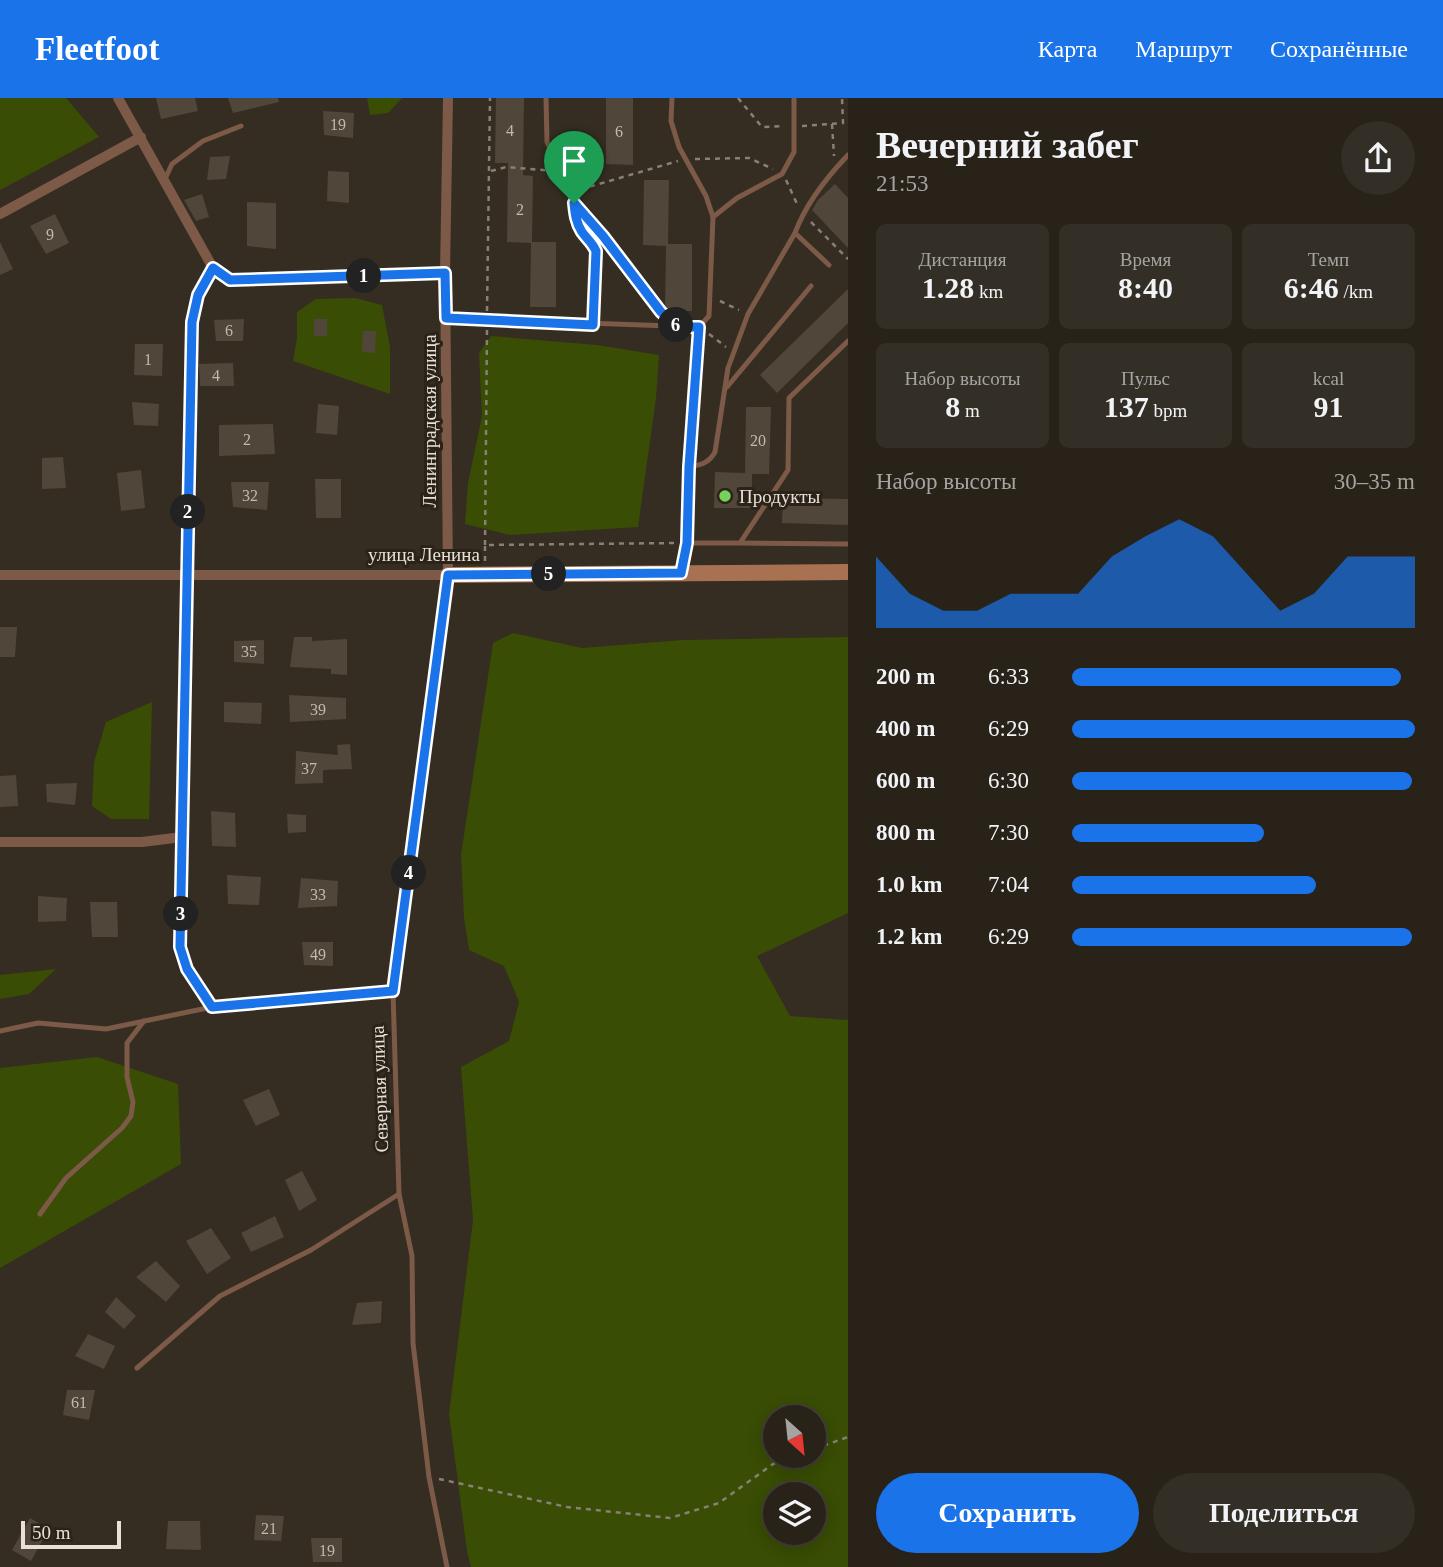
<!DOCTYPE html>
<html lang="ru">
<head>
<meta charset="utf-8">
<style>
  body { margin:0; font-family:Georgia,serif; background:#342f26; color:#f1f3f6; height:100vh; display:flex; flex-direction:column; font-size:26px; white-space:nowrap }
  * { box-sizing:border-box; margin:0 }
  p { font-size:23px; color:#a5a4a2 }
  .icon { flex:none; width:38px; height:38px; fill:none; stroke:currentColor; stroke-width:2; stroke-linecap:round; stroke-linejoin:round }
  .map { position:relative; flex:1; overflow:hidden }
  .drawer { display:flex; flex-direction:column; background:#282219; width:595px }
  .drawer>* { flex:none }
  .needle { width:46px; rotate:153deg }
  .controls { position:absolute; left:763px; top:1307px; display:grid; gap:14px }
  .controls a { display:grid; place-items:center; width:63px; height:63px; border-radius:50%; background:#282219; box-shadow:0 4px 18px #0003,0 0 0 2px #443f38; font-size:35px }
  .scale { position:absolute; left:21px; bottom:18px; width:100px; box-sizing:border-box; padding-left:7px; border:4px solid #e7e1da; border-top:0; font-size:19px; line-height:24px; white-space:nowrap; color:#e7e1da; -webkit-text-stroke:5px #2b2317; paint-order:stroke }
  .pin { position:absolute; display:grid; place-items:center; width:60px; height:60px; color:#fff; margin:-72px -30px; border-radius:50% 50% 50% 0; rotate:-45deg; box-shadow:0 0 7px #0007 }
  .pin .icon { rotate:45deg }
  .km { position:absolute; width:35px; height:35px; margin:-18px; border-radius:50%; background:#222; color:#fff; font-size:19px; line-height:35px; text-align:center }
  .round { display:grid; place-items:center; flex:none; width:74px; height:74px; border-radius:37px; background:#342f26 }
  .overview { display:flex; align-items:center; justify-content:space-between; height:119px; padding:0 28px }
  h1 { font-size:38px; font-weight:600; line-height:52px }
  .figures { display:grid; grid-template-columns:repeat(3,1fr); gap:10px; height:119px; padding:7px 28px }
  .figures div { display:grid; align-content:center; border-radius:10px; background:#342f26; text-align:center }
  .figures b { font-size:30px; font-weight:600 }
  .figures small { font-size:19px; font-weight:400 }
  .figures p { font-size:19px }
  .chart { height:196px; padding:14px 28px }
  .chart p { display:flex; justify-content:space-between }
  .chart svg { width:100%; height:126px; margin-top:7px; fill:#1a73e8; opacity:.7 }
  .primary-button { display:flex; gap:14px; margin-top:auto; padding:14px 28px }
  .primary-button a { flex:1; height:80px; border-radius:42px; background:#1a73e8; color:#fff; font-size:28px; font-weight:600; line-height:80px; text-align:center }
  .primary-button a+a { background:#342f26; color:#f1f3f6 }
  ul { padding:0 28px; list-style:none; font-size:23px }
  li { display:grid; grid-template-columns:112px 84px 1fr; align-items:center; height:52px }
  li i { height:18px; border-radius:9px; background:#1a73e8 }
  header { display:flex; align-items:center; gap:42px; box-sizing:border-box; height:98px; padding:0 35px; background:#1a73e8; color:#fff }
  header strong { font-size:33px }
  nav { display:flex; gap:38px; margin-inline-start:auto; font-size:24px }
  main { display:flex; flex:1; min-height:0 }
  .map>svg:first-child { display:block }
  .green { fill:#394d04; fill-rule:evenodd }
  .building { fill:#50473a }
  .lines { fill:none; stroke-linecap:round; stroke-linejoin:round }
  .path { stroke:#878076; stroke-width:2.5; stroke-dasharray:5 5; stroke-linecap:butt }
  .lane { stroke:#7c5a47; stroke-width:5 }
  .street { stroke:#7c5a47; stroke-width:10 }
  .secondary { stroke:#a87252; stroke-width:16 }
  .route-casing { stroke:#fff; stroke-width:14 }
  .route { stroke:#1a73e8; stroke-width:9 }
  .poi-dot { fill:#76d25a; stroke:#2b2317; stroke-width:2.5 }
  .labels { text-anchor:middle; stroke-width:6; stroke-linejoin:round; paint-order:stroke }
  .number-label { font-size:16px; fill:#c1bab2 }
  .street-label { font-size:19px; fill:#e7e1da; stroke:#2b2317 }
  .poi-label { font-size:19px; fill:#e7e1da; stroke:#2b2317; text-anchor:start }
</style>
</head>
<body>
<header>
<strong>Fleetfoot</strong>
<nav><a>Карта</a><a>Маршрут</a><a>Сохранённые</a></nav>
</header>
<main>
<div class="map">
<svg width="848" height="1469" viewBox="0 0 848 1469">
  <rect width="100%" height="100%" fill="#352d21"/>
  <!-- green -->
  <g class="green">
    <path d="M0 0H66L99 39 0 92Z"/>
    <path d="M367 0H402L388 15 370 17Z"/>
    <path d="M355 200 382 207 390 249V296L293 263 297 240V214L316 201Z"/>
    <path d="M491 238 597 247 659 257 656 300 638 429 510 437 465 426 468 385 482 318 479 255Z"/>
    <path d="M513 535 582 550 683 542 848 539V815L757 858 790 918 848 922V1469H471L467 1453 449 1316 473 1122 461 969 509 943 519 904 504 868 469 852 464 819 461 757 493 545ZM775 1320H814V1358H775ZM775 1396H814V1435H775Z"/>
    <path d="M152 604 149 721H111L92 708 94 664 106 624Z"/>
    <path d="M56 871 29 896 0 901V877Z"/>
    <path d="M97 959 178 986 181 1066 0 1170V970Z"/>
  </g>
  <!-- building -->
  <g class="building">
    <path d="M156 0H195L198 13 161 21Z"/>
    <path d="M228 0H278L279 4 233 15Z"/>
    <path d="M496 0H524L523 77 533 78 532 144H556V209H530L531 145 507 144 508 65H495Z"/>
    <path d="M606 0H633V67L606 66Z"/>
    <path d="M323 13 354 15 353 40 324 37Z"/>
    <path d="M230 58 226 81 207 82 210 59Z"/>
    <path d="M328 73 349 74V105L327 103Z"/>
    <path d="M644 82H669L668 146H692V213H665L666 148 643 147Z"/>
    <path d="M835 86 848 100V150L812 112 818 102Z"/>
    <path d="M202 96 209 119 196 123 184 102Z"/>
    <path d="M247 104 276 105V151L247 148Z"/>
    <path d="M55 116 69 145 46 156 30 128Z"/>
    <path d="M0 144 13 171 0 177Z"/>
    <path d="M848 191V225L777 295 760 277Z"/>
    <path d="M244 221 243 243H216L214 222Z"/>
    <rect x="314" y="221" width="13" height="17"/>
    <path d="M363 233H376L375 255 362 254Z"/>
    <path d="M135 246H163L162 278 134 277Z"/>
    <path d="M233 265 234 288H200L199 266Z"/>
    <path d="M132 304 159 306 158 328 134 327Z"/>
    <path d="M318 306 339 308 337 337 316 335Z"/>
    <path d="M746 309H771L769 376H752V410H714L715 374 745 375Z"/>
    <path d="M273 326 275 356 219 358V327Z"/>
    <path d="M63 359 66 390 42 391V360Z"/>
    <path d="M141 372 145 410 121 413 117 375Z"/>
    <path d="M315 381H341V420H316Z"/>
    <path d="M231 384H269L267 412 233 409Z"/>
    <path d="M783 400 848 401V427L782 425Z"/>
    <path d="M0 529H17L15 559H0Z"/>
    <path d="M294 539H312V543L347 541V577L331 576V571L290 569Z"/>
    <path d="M264 542V566L234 564V543Z"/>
    <path d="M289 597 346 600V621L290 624Z"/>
    <path d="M224 604 262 605 261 626 224 624Z"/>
    <path d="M350 646 352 671 323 672V685L295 686 296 653 338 657 337 647Z"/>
    <path d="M16 677 18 708 0 709V678Z"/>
    <path d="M77 685 75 707 47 704 46 686Z"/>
    <path d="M211 713 235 715 236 749 212 748Z"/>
    <path d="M287 716 306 717V734L288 735Z"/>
    <path d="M227 777 261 779 259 807 228 806Z"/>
    <path d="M301 780 338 783 337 808 298 810Z"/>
    <path d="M38 798 67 800 66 823 38 824Z"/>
    <path d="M90 804H117L118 839H92Z"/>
    <path d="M302 844H333V868L304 867Z"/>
    <path d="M269 991 280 1017 256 1028 243 1002Z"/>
    <path d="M302 1073 317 1102 299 1113 285 1082Z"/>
    <path d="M275 1118 284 1139 251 1154 241 1135Z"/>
    <path d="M211 1130 231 1160 207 1176 186 1143Z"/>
    <path d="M156 1163 180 1188 166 1204 136 1179Z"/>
    <path d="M116 1199 136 1218 124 1231 105 1214Z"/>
    <path d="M382 1203 381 1225 352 1227 357 1205Z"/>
    <path d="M88 1236 115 1248 104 1271 75 1258Z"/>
    <path d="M67 1292H95L89 1322 63 1317Z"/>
    <path d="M256 1417 284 1418 281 1443 254 1442Z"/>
    <path d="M30 1420 49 1431 31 1463 12 1452Z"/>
    <path d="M168 1423H200L201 1452 166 1451Z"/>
    <path d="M311 1440H342V1464H313Z"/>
  </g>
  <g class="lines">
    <!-- path -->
    <g class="path">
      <path d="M738 0 762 29 784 28"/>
      <path d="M832 26 834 58"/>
      <path d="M802 28 843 25 842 0"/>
      <path d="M695 61 749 60 773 71"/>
      <path d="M491 73 506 69 554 73"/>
      <path d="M786 82 798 108"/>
      <path d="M580 89 592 88 678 63"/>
      <path d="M586 119 665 217"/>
      <path d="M811 124 848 161"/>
      <path d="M720 203 739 212"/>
      <path d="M487 213 490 0"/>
      <path d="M709 236 726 249"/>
      <path d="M485 447 487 230"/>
      <path d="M485 463V447L677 445"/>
      <path d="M814 1351 848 1339"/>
      <path d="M439 1381 567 1409 670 1420 719 1405 773 1366 795 1358"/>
    </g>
    <!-- lane -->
    <g class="lane">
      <path d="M546 0 547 44 552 55 568 74 575 118 582 133 592 144 596 153 593 227"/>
      <path d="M672 0 671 23 679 49 706 98 713 119 709 218 699 229"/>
      <path d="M165 81 172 66 203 43 241 28"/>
      <path d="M713 119 737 100 782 76 794 54V0"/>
      <path d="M795 135C806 105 826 80 848 57"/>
      <path d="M446 220 699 229 689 369 687 445 682 472"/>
      <path d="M727 289 811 188"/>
      <path d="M689 369C701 367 709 365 715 354L728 270 748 216 795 135 829 167"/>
      <path d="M687 445H740L788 372 789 300 848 243"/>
      <path d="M740 445 848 446"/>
      <path d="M0 933 38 925 106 931 212 909 393 893 399 1096 412 1158 413 1245 429 1379 447 1469"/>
      <path d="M40 1116 66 1080 122 1030 131 1018 133 1004 127 979V945L144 923"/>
      <path d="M137 1270 220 1198 311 1152 399 1096"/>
    </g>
    <!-- street -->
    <g class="street">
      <path d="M118 0 213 170 231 182 445 175"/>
      <path d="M0 116 141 39"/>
      <path d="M0 477H448"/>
      <path d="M0 744H142L182 739"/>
      <path d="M393 893 448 477 445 175 448 0"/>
      <path d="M212 909 187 871 180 849 192 224 198 197 213 170"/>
    </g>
    <!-- secondary -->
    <path class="secondary" d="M448 477 848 474"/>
  </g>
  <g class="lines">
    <defs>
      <path id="route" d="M574 105 603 138 661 214 678 229H699L689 369 687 445 681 475 448 477 393 893 212 909 187 871 180 849 192 224 198 197 213 170 230 182 445 175 446 220 593 227 596 153C592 144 587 141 582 134 576 125 575 115 574 105Z"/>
    </defs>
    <!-- route casing -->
    <use href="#route" class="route-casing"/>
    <!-- route -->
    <use href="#route" class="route"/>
  </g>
  <!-- markers -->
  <circle class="poi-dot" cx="725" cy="398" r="7"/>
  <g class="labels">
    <!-- number labels -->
    <g class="number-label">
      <text x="338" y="32">19</text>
      <text x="510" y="38">4</text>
      <text x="619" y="39">6</text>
      <text x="520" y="117">2</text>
      <text x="50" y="142">9</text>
      <text x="229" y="238">6</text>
      <text x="148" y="267">1</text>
      <text x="216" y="283">4</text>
      <text x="247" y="347">2</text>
      <text x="758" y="348">20</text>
      <text x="250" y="403">32</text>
      <text x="249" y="559">35</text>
      <text x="318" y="617">39</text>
      <text x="309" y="676">37</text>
      <text x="318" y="802">33</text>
      <text x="318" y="862">49</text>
      <text x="79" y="1310">61</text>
      <text x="269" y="1436">21</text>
      <text x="327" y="1458">19</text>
    </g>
    <!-- street labels -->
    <g class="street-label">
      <text transform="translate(429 323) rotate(-90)" y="7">Ленинградская улица</text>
      <text x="424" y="463">улица Ленина</text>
      <text transform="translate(379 991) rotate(-92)" y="7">Северная улица</text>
    </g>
    <!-- poi labels -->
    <g class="poi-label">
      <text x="739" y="405">Продукты</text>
    </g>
  </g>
</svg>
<div class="controls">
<a><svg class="needle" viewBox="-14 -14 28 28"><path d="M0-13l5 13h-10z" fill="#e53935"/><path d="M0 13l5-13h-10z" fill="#a5a4a2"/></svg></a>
<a><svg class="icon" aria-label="layers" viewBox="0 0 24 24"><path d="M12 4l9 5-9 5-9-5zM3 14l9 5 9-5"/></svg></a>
</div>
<div class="scale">50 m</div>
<div class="pin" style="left:574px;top:105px;background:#1e9e55"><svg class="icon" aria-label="arrive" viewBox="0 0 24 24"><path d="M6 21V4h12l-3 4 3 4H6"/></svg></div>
<b class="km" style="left:364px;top:178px">1</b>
<b class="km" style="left:188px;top:414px">2</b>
<b class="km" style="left:181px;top:816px">3</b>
<b class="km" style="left:409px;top:775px">4</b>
<b class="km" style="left:549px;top:476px">5</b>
<b class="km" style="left:676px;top:227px">6</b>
</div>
<section class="drawer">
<div class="overview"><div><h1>Вечерний забег</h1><p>21:53</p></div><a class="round"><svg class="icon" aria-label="share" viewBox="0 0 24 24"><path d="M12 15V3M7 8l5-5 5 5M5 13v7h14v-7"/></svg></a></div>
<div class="figures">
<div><p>Дистанция</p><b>1.28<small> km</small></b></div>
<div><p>Время</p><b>8:40</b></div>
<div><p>Темп</p><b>6:46<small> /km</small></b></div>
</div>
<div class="figures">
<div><p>Набор высоты</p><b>8<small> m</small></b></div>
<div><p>Пульс</p><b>137<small> bpm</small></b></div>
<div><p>kcal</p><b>91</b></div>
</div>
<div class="chart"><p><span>Набор высоты</span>30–35 m</p>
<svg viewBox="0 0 160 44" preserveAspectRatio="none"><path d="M0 44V19L10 32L20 38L30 38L40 32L50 32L60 32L70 19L80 12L90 6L100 12L110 25L120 38L130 32L140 19L150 19L160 19V44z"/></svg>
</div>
<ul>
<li><b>200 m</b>6:33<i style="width:96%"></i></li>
<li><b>400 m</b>6:29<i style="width:100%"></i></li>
<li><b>600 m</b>6:30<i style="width:99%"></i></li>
<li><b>800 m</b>7:30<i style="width:56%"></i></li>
<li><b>1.0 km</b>7:04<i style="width:71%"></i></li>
<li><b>1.2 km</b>6:29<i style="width:99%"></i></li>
</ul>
<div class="primary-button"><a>Сохранить</a><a>Поделиться</a></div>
</section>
</main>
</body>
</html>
